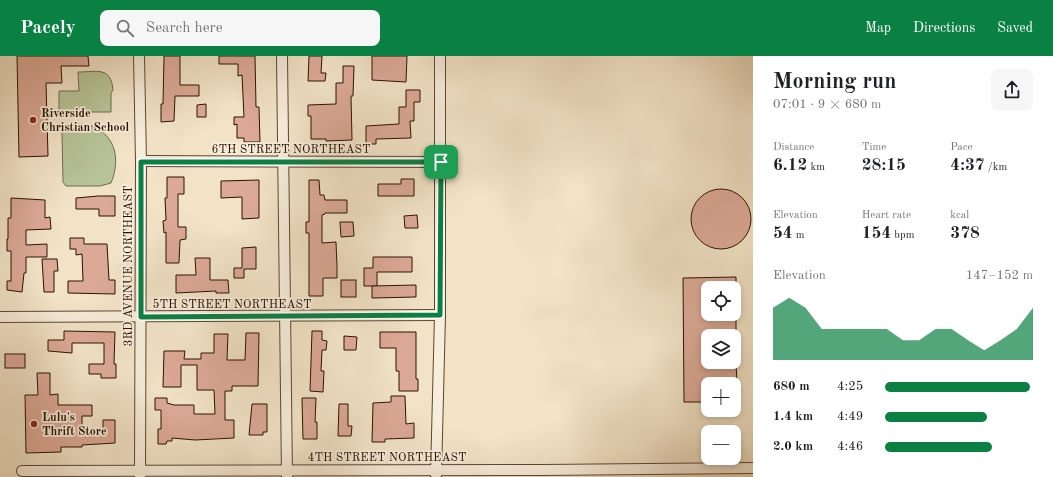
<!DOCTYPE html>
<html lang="en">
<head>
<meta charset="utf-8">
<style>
  body { margin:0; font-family:"Old Standard TT",serif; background:#f6f6f6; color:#202124; height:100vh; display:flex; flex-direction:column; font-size:15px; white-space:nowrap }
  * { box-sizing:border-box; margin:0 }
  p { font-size:13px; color:#757577 }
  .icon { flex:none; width:22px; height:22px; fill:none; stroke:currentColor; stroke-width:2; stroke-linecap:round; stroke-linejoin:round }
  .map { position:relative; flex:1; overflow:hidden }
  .panel { display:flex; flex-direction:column; background:#fff; width:300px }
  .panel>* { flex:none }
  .fabs { position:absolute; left:701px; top:225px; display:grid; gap:8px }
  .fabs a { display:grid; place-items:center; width:40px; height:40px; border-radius:8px; background:#fff; box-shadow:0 2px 6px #0003; font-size:20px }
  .pin { position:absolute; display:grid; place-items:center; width:34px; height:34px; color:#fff; margin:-17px; border-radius:8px; box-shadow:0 2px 6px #0006 }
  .round { display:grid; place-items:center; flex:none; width:42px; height:42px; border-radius:8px; background:#f6f6f6 }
  .summary { display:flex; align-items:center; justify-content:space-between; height:68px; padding:0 20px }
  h1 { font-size:22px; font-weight:800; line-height:30px }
  .stats { display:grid; grid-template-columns:repeat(3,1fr); gap:6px; height:68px; padding:4px 20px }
  .stats div { display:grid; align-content:center }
  .stats b { font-size:17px; font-weight:800 }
  .stats small { font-size:11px; font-weight:400 }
  .stats p { font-size:11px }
  .chart { height:112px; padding:8px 20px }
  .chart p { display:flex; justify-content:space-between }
  .chart svg { width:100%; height:72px; margin-top:4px; fill:#0b8043; opacity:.7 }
  ul { padding:0 20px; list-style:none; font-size:13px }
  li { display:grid; grid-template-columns:64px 48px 1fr; align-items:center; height:30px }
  li i { height:10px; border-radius:5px; background:#0b8043 }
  header { display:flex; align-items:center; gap:24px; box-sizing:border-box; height:56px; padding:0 20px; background:#0b8043; color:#fff }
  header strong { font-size:19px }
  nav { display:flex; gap:22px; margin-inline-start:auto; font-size:14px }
  .search { width:280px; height:36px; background:#f6f6f6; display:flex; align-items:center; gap:10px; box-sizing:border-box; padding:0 14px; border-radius:8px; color:#757577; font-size:15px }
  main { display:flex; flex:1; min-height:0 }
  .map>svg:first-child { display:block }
  .green { fill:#b7c498; stroke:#706b4c }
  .building { fill:#dca996; stroke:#2a1200 }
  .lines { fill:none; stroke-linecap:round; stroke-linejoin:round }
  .minor-casing { stroke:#5c4632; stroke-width:12 }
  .minor { stroke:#f7eddb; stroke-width:10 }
  .route-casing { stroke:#fff; stroke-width:8 }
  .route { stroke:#0b8043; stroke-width:5 }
  .poi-dot { fill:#8f2418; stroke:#f7eddb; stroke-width:1.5 }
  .labels { text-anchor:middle; stroke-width:3.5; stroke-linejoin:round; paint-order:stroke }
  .poi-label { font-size:12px; font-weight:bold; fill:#2a1200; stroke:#f7eddb; text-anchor:start }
  .street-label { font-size:12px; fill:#2a1200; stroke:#f7eddb }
</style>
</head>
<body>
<header>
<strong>Pacely</strong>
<div class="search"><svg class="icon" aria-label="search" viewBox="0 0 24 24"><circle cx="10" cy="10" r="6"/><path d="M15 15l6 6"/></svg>Search here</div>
<nav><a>Map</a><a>Directions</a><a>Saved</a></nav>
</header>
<main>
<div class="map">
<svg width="753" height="421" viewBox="0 0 753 421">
  <rect width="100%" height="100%" fill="#f2e3c7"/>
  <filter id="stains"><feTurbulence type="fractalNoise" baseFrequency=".005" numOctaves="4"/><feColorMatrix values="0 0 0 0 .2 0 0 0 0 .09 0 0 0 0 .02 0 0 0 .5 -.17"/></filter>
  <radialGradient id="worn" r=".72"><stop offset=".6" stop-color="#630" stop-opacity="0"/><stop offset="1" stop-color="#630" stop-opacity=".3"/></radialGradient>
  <!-- green -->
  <g class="green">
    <path d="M78 16C97 16 111 10 113 34L111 37V56H59V35H79Z"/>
    <path d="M70 67C79 68 91 68 98 73 118 85 119 108 111 127L100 130H66L63 126 62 76Z"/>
  </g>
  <!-- building -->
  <g class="building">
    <path d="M17 0H88L89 10H61L62 27H46L48 100 19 101Z"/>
    <path d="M164 0H180V29H199V40H175L174 65 161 66V48H163Z"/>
    <path d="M219 0H255L256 51H259L260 86H244V82H237V68L234 69V61H244L242 19 238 20V8H219Z"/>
    <path d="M309 0H322L321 17H326L325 25H308Z"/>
    <path d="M372 0H407L406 26 372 24Z"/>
    <path d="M343 10H354L353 40H351L352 84 326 85V83H311V60H308V49L336 48V27H343Z"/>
    <path d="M406 34H420V46H414V65H410L411 82 376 83V88H366V70L399 68V51H406Z"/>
    <path d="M206 48V61H197V49Z"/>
    <path d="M167 121H184V138H178V171H186V183L180 184 179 207H166V176L164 177 163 165 166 164 165 142H167Z"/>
    <path d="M401 123H414V140H378V128H401Z"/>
    <path d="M259 124V162L242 163V141L221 142V125Z"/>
    <path d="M309 124H319L320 139H324L325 144H347V157H325V158L322 159V187L336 186 337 210V222H323V240H309V177H306V166H309Z"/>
    <circle cx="721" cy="163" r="30"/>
    <path d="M98 140H115V160H99V153H76V142Z"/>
    <path d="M11 142 45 144V162L50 161 51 173 26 174V189L47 188V201H26V217H24L22 236 7 234V225H11V195H7V183H8V162H11Z"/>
    <path d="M417 159 418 172H405L404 160Z"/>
    <path d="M340 166H353L354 180 341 181Z"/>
    <path d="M70 182H84V188H107L109 224H115V238L68 237V225H83L82 198 76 199V193H70Z"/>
    <path d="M256 191V213H244V222H234V212H242V192Z"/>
    <path d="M373 201H412V216H377V230H364V212H373Z"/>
    <path d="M195 202H210V224H228L229 237H216V235L176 237V219H196Z"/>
    <path d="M42 203H57L58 215H54V236H44Z"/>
    <path d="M736 221V232H708V258H736V280H708V306H736L737 328H708V346H684L683 222Z"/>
    <rect x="341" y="224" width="15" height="17"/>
    <path d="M416 229V241L372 242V230Z"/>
    <path d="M64 275 115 276 114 308H116V322H101V318H89V308H104V287H72V297L48 295V284H64Z"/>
    <path d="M312 275H322V284L327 285 326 294H322L321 315H324L323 336 310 335Z"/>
    <path d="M380 276H416V323H418V335H399V315H396V292H380Z"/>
    <path d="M246 277H259L258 330H232V335H225V364H234V382L195 384 172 382V385H167L166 388H158V373H161V354H155V342H167V347L174 349H194V358H215L214 334H197V309H181V331H163L164 295H185L184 303H201V297H214V278H228L227 304H245Z"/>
    <path d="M344 280 357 281 356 294H344Z"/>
    <rect x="5" y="298" width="20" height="14"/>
    <path d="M37 317H50V339L58 338V349H92V360H82V377H103V364H115V387L82 389V391H61V396L26 397 25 339H38Z"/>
    <path d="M391 340H405L406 368 414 367V382L385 383V386H372L373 347 391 346Z"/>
    <path d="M302 342H316L315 366H317V383H303Z"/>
    <path d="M252 348H267V376H263V379H249Z"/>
    <path d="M339 348H348V370H352L351 380H338Z"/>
  </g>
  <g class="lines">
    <defs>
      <g id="minor">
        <path d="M139 0 141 105 140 421"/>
        <path d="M282 0 287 421"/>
        <path d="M141 105 441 106"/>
        <path d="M0 261 440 259"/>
        <path d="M22 415 543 414 753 412"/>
        <path d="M436 419 440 259V0"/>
      </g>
    </defs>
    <!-- minor casing -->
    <use href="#minor" class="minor-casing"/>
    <!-- minor -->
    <use href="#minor" class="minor"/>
  </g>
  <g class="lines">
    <defs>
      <path id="route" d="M141 106H441L440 259 141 261Z"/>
    </defs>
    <!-- route casing -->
    <use href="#route" class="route-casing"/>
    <!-- route -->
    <use href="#route" class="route"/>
  </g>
  <!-- markers -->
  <g class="poi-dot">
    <circle cx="33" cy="64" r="4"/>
    <circle cx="34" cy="368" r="4"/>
  </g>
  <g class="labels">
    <!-- poi labels -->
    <g class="poi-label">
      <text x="41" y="61">Riverside<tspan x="41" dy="14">Christian School</tspan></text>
      <text x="42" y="365">Lulu's<tspan x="42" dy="14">Thrift Store</tspan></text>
    </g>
    <!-- street labels -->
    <g class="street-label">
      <text x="291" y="97">6TH STREET NORTHEAST</text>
      <text transform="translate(128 210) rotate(-90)" y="4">3RD AVENUE NORTHEAST</text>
      <text x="232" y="252">5TH STREET NORTHEAST</text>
      <text x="387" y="405">4TH STREET NORTHEAST</text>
    </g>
  </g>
  <rect width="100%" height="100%" filter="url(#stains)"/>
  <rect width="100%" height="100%" fill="url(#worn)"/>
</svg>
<div class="fabs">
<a><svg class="icon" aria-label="locate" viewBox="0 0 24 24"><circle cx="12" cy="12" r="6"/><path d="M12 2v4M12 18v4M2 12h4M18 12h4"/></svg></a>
<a><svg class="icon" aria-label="layers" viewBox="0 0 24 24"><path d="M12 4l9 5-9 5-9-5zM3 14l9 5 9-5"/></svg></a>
<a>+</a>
<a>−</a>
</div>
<div class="pin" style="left:441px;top:106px;background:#1e9e55"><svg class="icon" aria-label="arrive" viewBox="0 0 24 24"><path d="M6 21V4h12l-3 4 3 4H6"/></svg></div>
</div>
<section class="panel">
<div class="summary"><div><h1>Morning run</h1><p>07:01 · 9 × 680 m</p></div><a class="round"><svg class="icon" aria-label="share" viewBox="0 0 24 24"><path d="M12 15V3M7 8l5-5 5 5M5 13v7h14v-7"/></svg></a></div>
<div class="stats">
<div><p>Distance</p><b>6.12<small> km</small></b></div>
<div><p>Time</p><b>28:15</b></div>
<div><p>Pace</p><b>4:37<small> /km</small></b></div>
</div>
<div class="stats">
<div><p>Elevation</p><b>54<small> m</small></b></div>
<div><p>Heart rate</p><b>154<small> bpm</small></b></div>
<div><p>kcal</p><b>378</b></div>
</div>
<div class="chart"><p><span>Elevation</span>147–152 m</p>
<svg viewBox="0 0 160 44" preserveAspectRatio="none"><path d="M0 44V12L10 6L20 12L30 25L40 25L50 25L60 25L70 25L80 32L90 32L100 25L110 25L120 32L130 38L140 32L150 25L160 12V44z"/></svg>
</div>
<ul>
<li><b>680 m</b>4:25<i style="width:98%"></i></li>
<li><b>1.4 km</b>4:49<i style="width:69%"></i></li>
<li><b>2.0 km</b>4:46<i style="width:72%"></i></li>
</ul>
</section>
</main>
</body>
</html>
